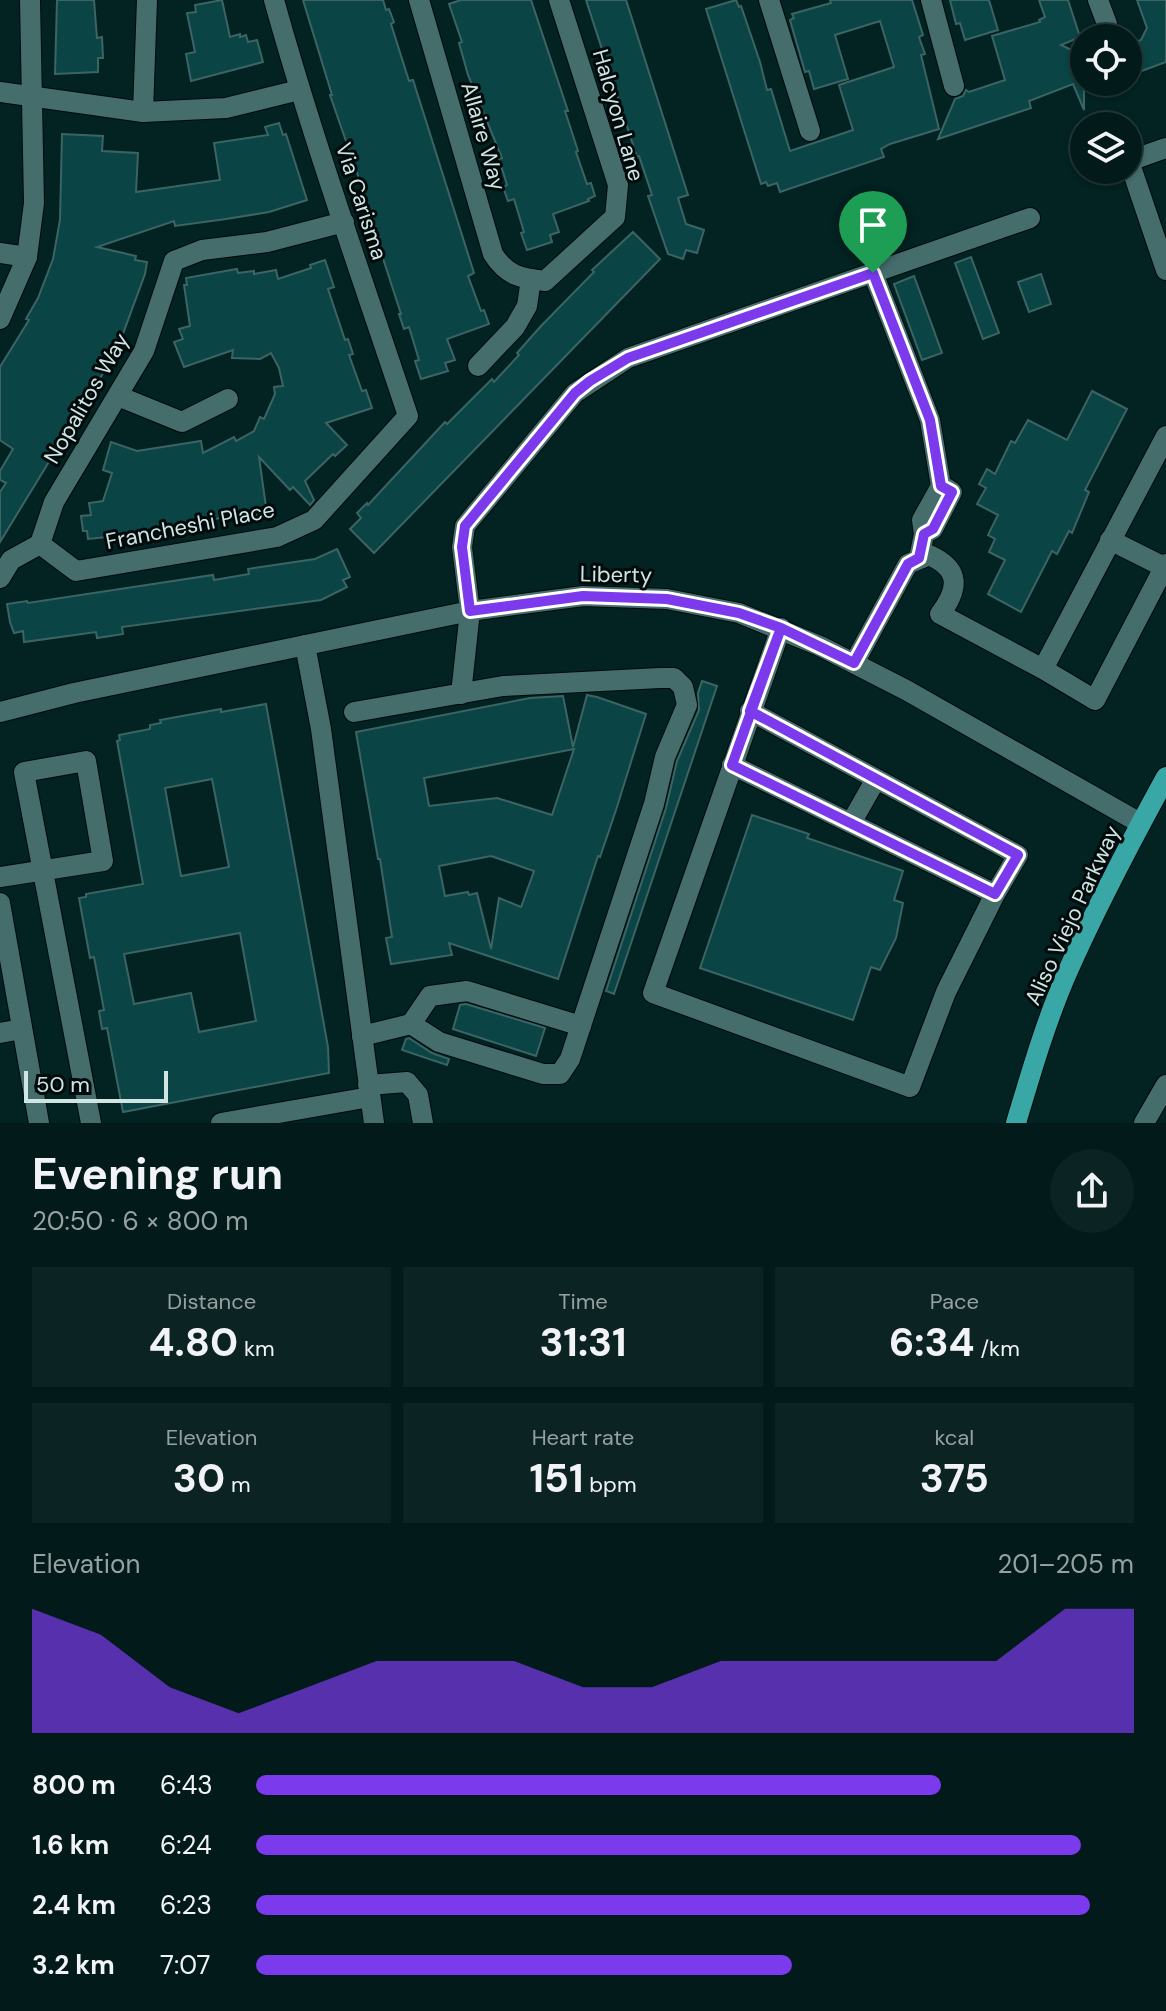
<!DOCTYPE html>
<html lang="en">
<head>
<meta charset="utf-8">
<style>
  body { margin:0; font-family:"DM Sans",sans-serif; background:#0c2323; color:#f1f3f6; height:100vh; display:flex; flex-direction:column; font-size:30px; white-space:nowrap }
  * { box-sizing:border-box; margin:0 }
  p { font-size:26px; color:#96a1a2 }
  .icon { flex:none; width:44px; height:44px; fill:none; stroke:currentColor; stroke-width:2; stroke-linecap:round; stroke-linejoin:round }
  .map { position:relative; height:1123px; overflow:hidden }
  .sheet { display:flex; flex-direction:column; background:#021a1a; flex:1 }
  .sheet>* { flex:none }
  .controls { position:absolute; left:1070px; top:24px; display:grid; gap:16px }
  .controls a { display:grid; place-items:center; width:72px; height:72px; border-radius:50%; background:#021a1a; box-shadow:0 2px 6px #0004,0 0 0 2px #233839; font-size:40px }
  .scale { position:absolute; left:24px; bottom:20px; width:144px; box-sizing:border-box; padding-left:8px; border:4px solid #cfe4e3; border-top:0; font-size:22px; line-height:28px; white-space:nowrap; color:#cfe4e3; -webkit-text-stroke:6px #000a0a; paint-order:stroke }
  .pin { position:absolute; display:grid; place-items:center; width:68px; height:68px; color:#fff; margin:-82px -34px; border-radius:50% 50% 50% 0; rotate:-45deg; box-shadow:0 0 8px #0007 }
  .pin .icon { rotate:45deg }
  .round { display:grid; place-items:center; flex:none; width:84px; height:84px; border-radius:42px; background:#0c2323 }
  .overview { display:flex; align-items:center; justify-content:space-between; height:136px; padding:0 32px }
  h1 { font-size:44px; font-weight:700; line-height:60px }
  .metrics { display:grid; grid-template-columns:repeat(3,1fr); gap:12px; height:136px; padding:8px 32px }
  .metrics div { display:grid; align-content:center; border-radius:0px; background:#0c2323; text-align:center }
  .metrics b { font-size:40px; font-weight:700 }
  .metrics small { font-size:22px; font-weight:400 }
  .metrics p { font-size:22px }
  .chart { height:224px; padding:16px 32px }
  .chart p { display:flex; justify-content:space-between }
  .chart svg { width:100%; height:144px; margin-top:8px; fill:#7c3aed; opacity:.7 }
  ul { padding:0 32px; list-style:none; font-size:26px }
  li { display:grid; grid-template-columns:128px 96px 1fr; align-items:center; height:60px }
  li i { height:20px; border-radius:10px; background:#7c3aed }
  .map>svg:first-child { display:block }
  .building { fill:#0a4444; stroke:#3c6464; stroke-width:2; fill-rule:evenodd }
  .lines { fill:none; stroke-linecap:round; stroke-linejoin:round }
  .minor-casing { stroke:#000a0a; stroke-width:22 }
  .major-casing { stroke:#000a0a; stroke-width:22 }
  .minor { stroke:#446d6c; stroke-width:20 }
  .major { stroke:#39a7a6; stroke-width:20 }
  .route-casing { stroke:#fff; stroke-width:16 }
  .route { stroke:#7c3aed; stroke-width:10 }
  .labels { text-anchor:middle; stroke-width:6; stroke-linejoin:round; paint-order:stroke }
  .street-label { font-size:22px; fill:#cfe4e3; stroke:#000a0a }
</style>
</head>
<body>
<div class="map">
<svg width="1166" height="1123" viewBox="0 0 1166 1123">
  <rect width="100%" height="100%" fill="#032222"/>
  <!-- building -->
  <g class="building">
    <path d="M57 0H94L97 38 102 37 103 58H98V72L55 74Z"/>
    <path d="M222 0 230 37 240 34V37L246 35 248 42 257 40 263 62 191 81 186 54 195 52 187 13 196 12 195 5Z"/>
    <path d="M303 0H383L386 10 389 9 394 22 391 24 409 81 413 80 474 273 468 276 481 311 484 310 489 324 447 339 455 360 445 363 448 371 421 379 415 361 419 360 409 327 404 329 399 314H401L378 243 381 242 330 95H332Z"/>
    <path d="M461 0H531L568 111H565L578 151 576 152 587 184 591 183 595 196 588 199 589 201 553 214 559 232 550 235 552 242 527 250 521 233 524 232 514 199 508 201 503 187 507 185 499 159 502 158 468 75 459 43 462 42 449 4Z"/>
    <path d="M586 0H626L688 195 678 198 686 224 704 230 697 253 686 250 683 259 668 254 648 196 652 195 639 156 637 157Z"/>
    <path d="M736 0 739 7 741 6 760 62 767 90 771 89 790 151 853 130 839 85 894 67 880 21 835 35 848 79 814 89 809 71 805 72 790 20 794 18 792 14 831 3 830 0H912L923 35 919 37 925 54 921 55 939 129 890 144 881 149 884 157 780 192 777 183 768 186 766 182 761 184 706 9Z"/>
    <path d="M950 0H989L998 30 965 40 960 23 956 24Z"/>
    <path d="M1039 0H1068L1080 37 1061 45 1084 56V110L1073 84 1029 101 1031 108 938 139 955 99 963 96 966 90 969 92 1005 80 992 36 1040 22 1039 20 1045 17Z"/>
    <path d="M1137 0H1166V62L1128 76V45L1141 40 1147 28Z"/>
    <path d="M279 123 283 135 286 134 307 200 269 212 226 219 175 226 174 221 97 247 136 256 135 260 147 262 145 274 121 339 102 375 0 542V492L6 483 0 480V471L13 449 0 440V367L29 320 26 319 38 298 53 259 60 220 62 134 103 136 102 151 138 153 136 192 220 180 214 143 268 135 265 127Z"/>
    <path d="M633 232 660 259 374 553 350 529 361 518 357 513 367 503 368 505 445 422 447 424 492 379 494 382 519 355 517 353 541 326 594 272 592 270Z"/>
    <path d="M971 257 999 333 983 339 955 263Z"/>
    <path d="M325 260 334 287 328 289 345 340 348 339 353 354 349 355 362 391 366 390 372 408 326 423 347 445 335 456 333 454 305 481 314 500 310 505 293 487 290 490 259 457 267 514 213 519 214 523 158 532 88 539 87 531H83L81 516 91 515 89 503 103 501 112 473 103 470 111 442 137 451 201 441 203 453 234 437 236 441 254 431 260 417 264 419 275 394 274 387 283 386 279 368 271 353 260 359 232 358 233 350 184 367 174 342 183 339 179 329 190 326 184 285H187L186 278 237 269 238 273 254 271V274L276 270 278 279 311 268 310 265Z"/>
    <path d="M1041 274 1051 304 1029 312 1018 282Z"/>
    <path d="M914 276 942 353 922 360 894 284Z"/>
    <path d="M1092 391 1127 409 1085 490 1089 492 1072 533 1069 531 1057 554 1052 551 1021 612 988 594 1005 560 989 552 995 539 988 535 998 515 977 504 986 488 979 484 987 469 995 474 1011 441 1015 443 1028 420 1067 440Z"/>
    <path d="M337 549 350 577 343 580 347 587 321 600 122 627 123 634 97 638 96 632 24 642 23 631 14 633 10 622 7 604 27 601 28 603 213 575 214 580 249 574 248 569 315 559Z"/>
    <path d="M702 681 717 686 614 994 606 991 666 808 677 761 699 710 698 693Z"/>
    <path d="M587 695 597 697 646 714 616 810 600 857 598 856 558 979 449 943 452 955 391 964 386 938 392 937 380 859H378L356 732 530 698 563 696 573 747ZM574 749 552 815 497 798 429 806 424 778ZM491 856 534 871 521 907 499 898 491 949 477 893 469 895 468 892 445 896 439 866Z"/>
    <path d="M266 704 328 1047 329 1073 123 1112 107 1028 102 1029 99 1011 104 1010 94 957 90 958 79 898 86 897V894L143 884 117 741 120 740 119 735 150 729V725L161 723 160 720 221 709V712ZM212 779 229 867 181 876 165 788ZM240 933 256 1021 199 1032 191 993 134 1004 124 954Z"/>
    <path d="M752 815 809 834 807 838 903 871 894 900 903 903 896 938 880 970 871 967 853 1020 700 968Z"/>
    <path d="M466 1004 545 1028 536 1056 453 1029 460 1005Z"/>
    <path d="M409 1038 432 1053 449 1059 447 1065 402 1050 406 1039Z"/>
  </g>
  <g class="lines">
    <defs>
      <g id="minor">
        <path d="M274 0C313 140 362 278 408 416L314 520 277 537 76 571 40 544 54 502 144 351 174 261 202 250 267 242 344 222"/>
        <path d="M419 0 493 254C507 276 520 278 545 281L615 217 618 185 559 0"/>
        <path d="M769 0 810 131"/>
        <path d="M931 0 954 86"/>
        <path d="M1098 0 1107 24"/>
        <path d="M0 92 143 112 226 108 299 90"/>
        <path d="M143 112 147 0"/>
        <path d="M1166 148 1129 161 1166 270"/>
        <path d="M0 253 27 257"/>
        <path d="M873 273 930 420 941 486 922 520 924 534 919 558"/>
        <path d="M0 319 27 257 34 203 30 0"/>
        <path d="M478 366 515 327 527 306 531 279"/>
        <path d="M118 396 182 422 228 399"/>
        <path d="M1166 436 1043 669 1095 700 1166 564"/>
        <path d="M924 534 933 529 952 492 946 488"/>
        <path d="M1110 540 1164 567"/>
        <path d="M0 578 11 560 40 544"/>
        <path d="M305 645 321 729 374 1123"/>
        <path d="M854 663 908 564 929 555C961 569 959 589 940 614L1043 669"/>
        <path d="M461 694 470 611 462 547 465 526 575 393 628 358 1030 218"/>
        <path d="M750 711 1018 855 994 896 946 992 910 1087 653 993 781 628"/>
        <path d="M0 712 74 693 470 611 583 596 667 599 739 613 820 646 906 690 1140 823"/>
        <path d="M354 712 503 686 660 678H674L683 687 687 705 665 757 654 804 570 1059 560 1074H543L439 1042 411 1024 362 1036"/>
        <path d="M732 765 995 894"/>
        <path d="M851 823 876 779"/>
        <path d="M0 877 103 861 86 761 24 772 91 1123"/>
        <path d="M0 903 39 1123"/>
        <path d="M411 1024 430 996 467 991 581 1026"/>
        <path d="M0 1033 22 1029"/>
        <path d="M368 1085 407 1082 418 1095 423 1123"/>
        <path d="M221 1123 370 1097"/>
        <path d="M1144 1123 1166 1085"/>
      </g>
      <path id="major" d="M1016 1123C1031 1073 1046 1021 1067 973 1096 907 1131 841 1166 777"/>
    </defs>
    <!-- minor casing -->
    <use href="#minor" class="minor-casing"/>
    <!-- major casing -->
    <use href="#major" class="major-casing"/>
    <!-- minor -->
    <use href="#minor" class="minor"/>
    <!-- major -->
    <use href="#major" class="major"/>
  </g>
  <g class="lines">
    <defs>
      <path id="route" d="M873 273 628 358 590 381 575 393 465 526 462 547 470 611 583 596 667 599 739 613 781 628 750 711 1018 855 995 894 732 765 781 628 854 663 908 564 919 558 924 534 933 529 952 492 941 486 930 420 873 273"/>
    </defs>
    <!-- route casing -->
    <use href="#route" class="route-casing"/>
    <!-- route -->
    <use href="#route" class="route"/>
  </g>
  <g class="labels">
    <!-- street labels -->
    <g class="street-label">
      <text transform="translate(619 115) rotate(74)" y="8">Halcyon Lane</text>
      <text transform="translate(484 136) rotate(74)" y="8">Allaire Way</text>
      <text transform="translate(362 201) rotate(72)" y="8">Via Carisma</text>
      <text transform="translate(86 398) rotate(-60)" y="8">Nopalitos Way</text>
      <text transform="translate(190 525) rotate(-11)" y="8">Francheshi Place</text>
      <text transform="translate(616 574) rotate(1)" y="8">Liberty</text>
      <text transform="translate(1072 915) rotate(-65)" y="8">Aliso Viejo Parkway</text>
    </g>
  </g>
</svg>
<div class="controls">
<a><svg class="icon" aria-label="locate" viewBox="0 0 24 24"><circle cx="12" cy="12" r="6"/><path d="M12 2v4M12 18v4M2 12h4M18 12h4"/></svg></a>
<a><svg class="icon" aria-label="layers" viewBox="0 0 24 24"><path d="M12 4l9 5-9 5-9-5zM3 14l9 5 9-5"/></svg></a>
</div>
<div class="scale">50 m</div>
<div class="pin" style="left:873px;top:273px;background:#1e9e55"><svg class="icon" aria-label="arrive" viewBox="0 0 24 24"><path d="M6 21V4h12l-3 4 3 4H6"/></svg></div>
</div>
<section class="sheet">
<div class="overview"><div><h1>Evening run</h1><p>20:50 · 6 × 800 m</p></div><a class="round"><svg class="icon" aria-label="share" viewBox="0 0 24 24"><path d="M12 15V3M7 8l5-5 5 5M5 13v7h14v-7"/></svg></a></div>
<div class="metrics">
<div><p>Distance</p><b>4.80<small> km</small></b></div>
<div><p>Time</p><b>31:31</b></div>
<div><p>Pace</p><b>6:34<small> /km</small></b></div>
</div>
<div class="metrics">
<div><p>Elevation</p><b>30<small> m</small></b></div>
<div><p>Heart rate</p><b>151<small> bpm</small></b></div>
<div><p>kcal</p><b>375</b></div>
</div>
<div class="chart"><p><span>Elevation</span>201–205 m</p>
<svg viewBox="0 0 160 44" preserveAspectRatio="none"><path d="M0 44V6L10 14L20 30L30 38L40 30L50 22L60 22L70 22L80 30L90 30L100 22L110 22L120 22L130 22L140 22L150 6L160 6V44z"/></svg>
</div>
<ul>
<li><b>800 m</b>6:43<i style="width:78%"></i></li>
<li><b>1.6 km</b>6:24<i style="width:94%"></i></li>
<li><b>2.4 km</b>6:23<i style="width:95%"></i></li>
<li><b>3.2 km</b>7:07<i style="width:61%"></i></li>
</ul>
</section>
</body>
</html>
